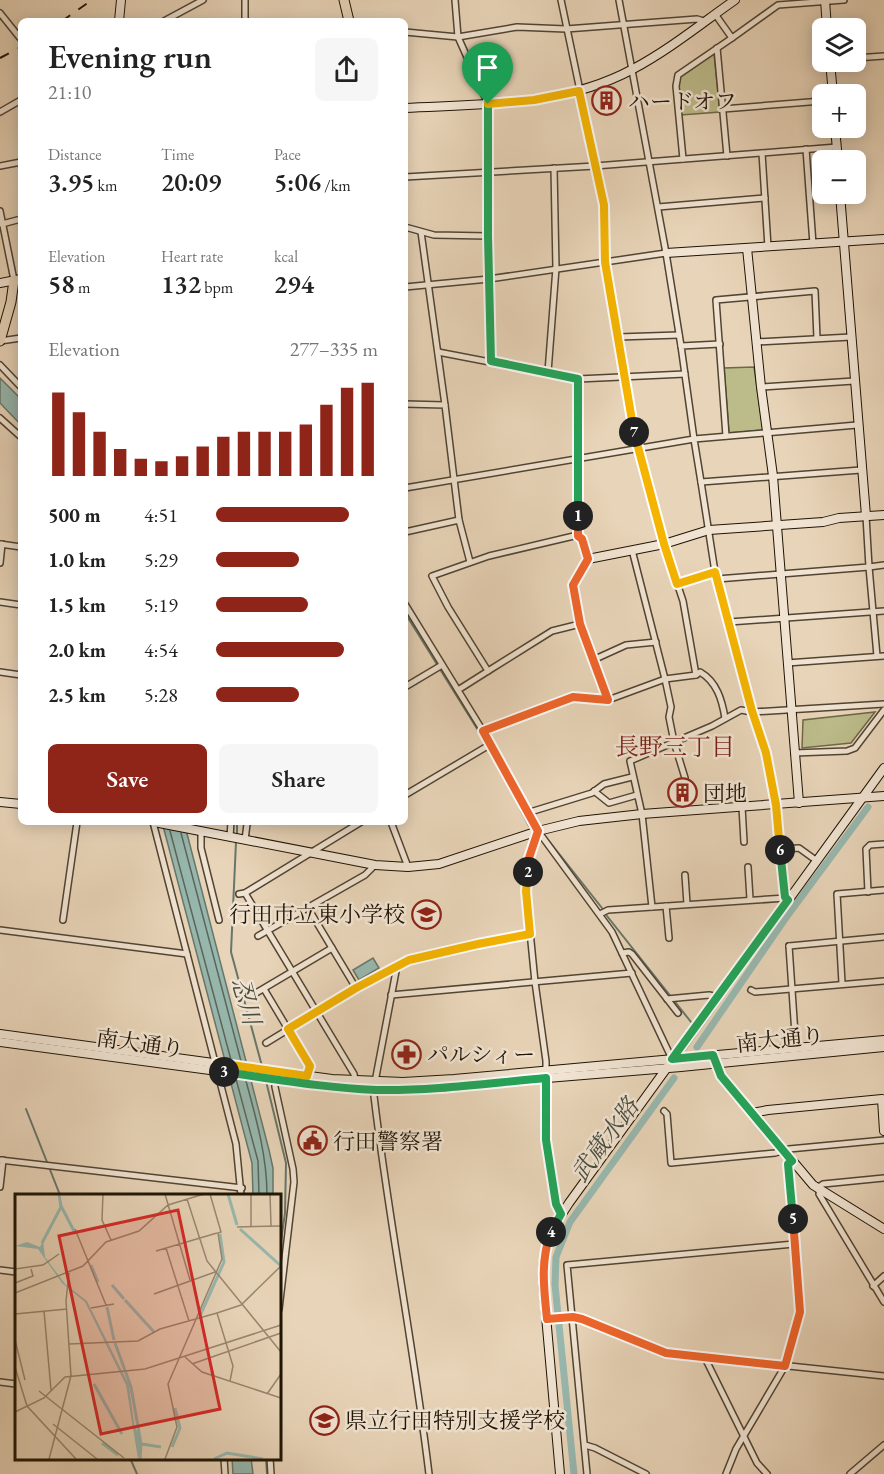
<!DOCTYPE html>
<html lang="en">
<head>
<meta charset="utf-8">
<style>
  body { margin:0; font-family:"EB Garamond","Noto Serif JP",serif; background:#f6f6f6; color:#222; height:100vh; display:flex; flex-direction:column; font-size:22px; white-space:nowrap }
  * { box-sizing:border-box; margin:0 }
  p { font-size:20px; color:#767676 }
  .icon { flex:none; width:33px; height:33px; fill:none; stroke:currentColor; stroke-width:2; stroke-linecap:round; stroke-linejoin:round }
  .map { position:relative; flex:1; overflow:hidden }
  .panel { position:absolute; left:18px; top:18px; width:390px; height:807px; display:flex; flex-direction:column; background:#fff; border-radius:9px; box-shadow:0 3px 15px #0003 }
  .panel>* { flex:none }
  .tools { position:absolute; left:812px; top:18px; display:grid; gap:12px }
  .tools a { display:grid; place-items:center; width:54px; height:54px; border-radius:9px; background:#fff; box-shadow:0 3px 15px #0003; font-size:30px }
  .pin { position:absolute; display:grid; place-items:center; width:51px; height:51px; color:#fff; margin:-62px -26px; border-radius:50% 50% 50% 0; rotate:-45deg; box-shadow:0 0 6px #0007 }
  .pin .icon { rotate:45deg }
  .km { position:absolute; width:30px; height:30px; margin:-15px; border-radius:50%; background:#222; color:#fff; font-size:16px; line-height:30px; text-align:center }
  .round { display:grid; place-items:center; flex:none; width:63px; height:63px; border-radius:9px; background:#f6f6f6 }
  .summary { display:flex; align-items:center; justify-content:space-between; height:102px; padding:0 30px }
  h1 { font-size:33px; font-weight:600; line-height:45px }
  .metrics { display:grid; grid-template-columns:repeat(3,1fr); gap:9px; height:102px; padding:6px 30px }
  .metrics div { display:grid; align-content:center }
  .metrics b { font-size:26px; font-weight:600 }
  .metrics small { font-size:16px; font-weight:400 }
  .metrics p { font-size:16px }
  .chart { height:168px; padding:12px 30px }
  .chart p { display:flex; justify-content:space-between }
  .chart svg { width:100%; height:108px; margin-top:6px; stroke:#8f2418; stroke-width:6 }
  .primary-button { display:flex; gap:12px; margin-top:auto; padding:12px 30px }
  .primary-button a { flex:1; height:69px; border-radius:9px; background:#8f2418; color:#fff; font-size:24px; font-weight:600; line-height:69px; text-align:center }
  .primary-button a+a { background:#f6f6f6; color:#222 }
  ul { padding:0 30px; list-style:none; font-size:20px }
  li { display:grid; grid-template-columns:96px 72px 1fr; align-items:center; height:45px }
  li i { height:15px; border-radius:8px; background:#8f2418 }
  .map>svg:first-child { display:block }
  .green { fill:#bcbb8a; stroke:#6e6848; stroke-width:1.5 }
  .water { fill:#97b8af; stroke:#67766b; stroke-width:1.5 }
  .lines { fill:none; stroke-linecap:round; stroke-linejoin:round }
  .shore { stroke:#5b665a; stroke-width:1.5 }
  .stream { stroke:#67766b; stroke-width:2 }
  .canal { stroke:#97b8af; stroke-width:7 }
  .street-casing { stroke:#514432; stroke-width:8 }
  .secondary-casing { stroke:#1f1405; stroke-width:10 }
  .primary-casing { stroke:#1f1405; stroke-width:11 }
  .street { stroke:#f0e3d1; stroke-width:5 }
  .secondary { stroke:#f0e3d1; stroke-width:8 }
  .primary { stroke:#e8d4b8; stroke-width:9 }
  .rail { stroke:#1f1405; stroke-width:2; stroke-dasharray:10 10; stroke-linecap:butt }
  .split-1-casing { stroke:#fff; stroke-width:12 }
  .split-2-casing { stroke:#fff; stroke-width:12 }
  .split-3-casing { stroke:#fff; stroke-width:12 }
  .split-4-casing { stroke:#fff; stroke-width:12 }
  .split-5-casing { stroke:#fff; stroke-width:12 }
  .split-6-casing { stroke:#fff; stroke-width:12 }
  .split-7-casing { stroke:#fff; stroke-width:12 }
  .split-8-casing { stroke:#fff; stroke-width:12 }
  .split-1 { stroke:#22a559; stroke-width:8 }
  .split-2 { stroke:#f0652b; stroke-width:8 }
  .split-3 { stroke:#f5b400; stroke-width:8 }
  .split-4 { stroke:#22a559; stroke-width:8 }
  .split-5 { stroke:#f0652b; stroke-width:8 }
  .split-6 { stroke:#22a559; stroke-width:8 }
  .split-7 { stroke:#f5b400; stroke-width:8 }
  .split-8 { stroke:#f5b400; stroke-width:8 }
  .labels { text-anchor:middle; stroke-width:5; stroke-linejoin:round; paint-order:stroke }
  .poi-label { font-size:22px; fill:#1f1405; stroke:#f0e3d1; text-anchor:start }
  .street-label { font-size:22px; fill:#1f1405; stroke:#f0e3d1 }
  .neighbourhood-label { font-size:24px; fill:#7a1f14; stroke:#f0e3d1 }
  .water-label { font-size:24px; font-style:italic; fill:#494d40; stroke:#f0e3d1 }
  .inset-river { fill:none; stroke:#97b8af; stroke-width:3 }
  .inset-road { fill:none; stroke:#988770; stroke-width:1.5 }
  .view { fill:#d62828; fill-opacity:0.15; stroke:#d62828; stroke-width:3 }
  .inset-edge { fill:none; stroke:#1f1405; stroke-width:3 }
</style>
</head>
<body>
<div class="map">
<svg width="884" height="1474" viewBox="0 0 884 1474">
  <rect width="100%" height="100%" fill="#e8d4b8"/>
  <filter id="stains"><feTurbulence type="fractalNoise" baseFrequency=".00333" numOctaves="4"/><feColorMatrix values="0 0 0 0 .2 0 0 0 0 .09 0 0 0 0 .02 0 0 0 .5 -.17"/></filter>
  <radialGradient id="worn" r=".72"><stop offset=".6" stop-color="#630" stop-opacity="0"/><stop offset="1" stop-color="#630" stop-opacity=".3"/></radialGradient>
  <!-- green -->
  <g class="green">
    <path d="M714 53 720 112 681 115 679 86 680 77Z"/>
    <path d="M754 367 763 430 729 433 724 368Z"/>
    <path d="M875 712 851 743 802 748 803 720Z"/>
  </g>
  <!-- water -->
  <g class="water">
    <path d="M0 378 21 399V425L0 403Z"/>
    <path d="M162 822H184L269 1150 273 1168V1195H253L252 1163Z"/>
    <path d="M373 958 379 968 359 980 353 970Z"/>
    <path d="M232 1458H251L253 1474H233Z"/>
  </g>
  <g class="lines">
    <!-- shore -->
    <g class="shore">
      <path d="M170 831 231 1060"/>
      <path d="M181 833 241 1061"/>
      <path d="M236 1079 258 1161 259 1195"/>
      <path d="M246 1081C256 1118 267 1156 267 1195"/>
    </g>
    <!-- stream -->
    <g class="stream">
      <path d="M405 613 486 743 529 826"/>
      <path d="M237 833V822"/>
      <path d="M545 836 602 908"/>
      <path d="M236 842 231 952 262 1066"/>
      <path d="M607 916 691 1022"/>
      <path d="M266 1081 286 1163 285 1213 279 1255"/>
      <path d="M26 1109 60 1195"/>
      <path d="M130 1458 137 1474"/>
      <path d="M266 1458 267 1474"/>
    </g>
    <!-- canal -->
    <g class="canal">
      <path d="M697 1047 785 919 868 807"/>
      <path d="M574 1474 555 1285 556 1257 570 1222 674 1078"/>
    </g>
    <defs>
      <g id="street">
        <path d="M245 0V21"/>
        <path d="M455 0 458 37 488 104V236L491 361"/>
        <path d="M561 0 604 205 605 262 637 448 664 544 683 601 696 675"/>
        <path d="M619 0 666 253 681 346"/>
        <path d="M0 13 20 38"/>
        <path d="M715 14 732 38 778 5 844 0"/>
        <path d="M164 21 203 0"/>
        <path d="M405 32 458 37 517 27 566 29 697 19 704 21"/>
        <path d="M717 48 727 156"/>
        <path d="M855 58 884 56"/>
        <path d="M723 109 822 101"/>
        <path d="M0 112 21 100"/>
        <path d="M806 149 813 244"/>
        <path d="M762 153 768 247"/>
        <path d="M683 159 676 86 678 75 732 38"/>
        <path d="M0 166 21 162"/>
        <path d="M405 177 595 166 837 147"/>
        <path d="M658 207 765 198"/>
        <path d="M0 211 14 280"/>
        <path d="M2 224 21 219"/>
        <path d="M405 227 434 235 488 236"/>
        <path d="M421 232 445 405"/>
        <path d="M405 287 489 279 666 253"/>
        <path d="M618 337 679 335"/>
        <path d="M0 341 21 338"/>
        <path d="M756 342 851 337"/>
        <path d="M438 352 578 379 685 374"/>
        <path d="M0 365 21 387"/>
        <path d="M548 372 556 268 554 168"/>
        <path d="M578 379V535"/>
        <path d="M761 387 854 381"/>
        <path d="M405 404 445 405 459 520"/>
        <path d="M0 418 21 437"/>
        <path d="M857 425 694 439 701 482 861 470"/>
        <path d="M726 436 716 300 815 291 817 338"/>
        <path d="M701 482 715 572 752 712 766 753 776 805 785 897"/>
        <path d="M405 488 694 439 681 346 720 344"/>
        <path d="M405 532 459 520 470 562"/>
        <path d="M0 544 21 547"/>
        <path d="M632 550 665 679 671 707 669 717 674 742 685 778"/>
        <path d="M0 563 2 544"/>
        <path d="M717 579 869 567 866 516"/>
        <path d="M677 584 715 572"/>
        <path d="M0 602 21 605"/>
        <path d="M405 604 483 731 527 813"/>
        <path d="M729 622 884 611"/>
        <path d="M877 656 869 567 884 565"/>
        <path d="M593 660 626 645 656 642"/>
        <path d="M787 663 884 656"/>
        <path d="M488 671 552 631 580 624 608 700 665 679 696 675 700 672C717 682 722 700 725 718"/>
        <path d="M0 672 21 675"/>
        <path d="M405 687 442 665"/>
        <path d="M458 690 488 671 448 607 432 576 489 556 578 535 582 539 588 559 573 585 580 624"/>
        <path d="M483 731 573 697 608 700"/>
        <path d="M794 753 847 751 855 748 884 710"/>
        <path d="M594 791 609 803 637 795"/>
        <path d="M405 795 491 744"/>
        <path d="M742 807 744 842"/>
        <path d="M153 822 236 1144 241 1195"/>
        <path d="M391 822 408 867"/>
        <path d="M201 831V848L219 920"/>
        <path d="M538 831 527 813 592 793 604 784 632 777"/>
        <path d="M230 837 231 822"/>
        <path d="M245 840 247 824 249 822"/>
        <path d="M780 849 799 848 817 861"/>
        <path d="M748 867 750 899"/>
        <path d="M685 875 687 904"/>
        <path d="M868 892 866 849 870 845 884 844"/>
        <path d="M245 893 354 1074 355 1080"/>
        <path d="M239 894 245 893 361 822"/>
        <path d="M666 906 669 938"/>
        <path d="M652 907 642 814 630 761 712 726 741 710 752 712 884 704"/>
        <path d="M308 908 356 988"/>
        <path d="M600 914 608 910 786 898"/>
        <path d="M63 920 77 822"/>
        <path d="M0 930 187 954"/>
        <path d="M258 936 365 875 375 865"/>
        <path d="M789 946 796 1049"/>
        <path d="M789 946 884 937"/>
        <path d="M622 953 629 952 632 954 678 1013"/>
        <path d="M397 966 375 1082 374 1096C389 1223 414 1348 429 1474"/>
        <path d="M842 983 837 894 884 890"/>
        <path d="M264 989 310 1066 307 1076"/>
        <path d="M751 990 755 992 884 981"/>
        <path d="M256 993 332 948"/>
        <path d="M391 995 632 973"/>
        <path d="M667 999 709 995 718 997"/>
        <path d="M266 1043 356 988 409 960 478 944 530 934"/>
        <path d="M275 1077V1087L293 1169 294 1182 279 1309"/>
        <path d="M664 1111 667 1114 671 1163 775 1153 789 1149 884 1140"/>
        <path d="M0 1160 242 1188"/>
        <path d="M884 1178 823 1184 820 1186 819 1194 884 1302"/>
        <path d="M0 1187 3 1160"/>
        <path d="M561 1214 556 1204 546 1140V1061L535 982 526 891 529 858 538 831 612 932 672 1059"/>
        <path d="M0 1270 16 1272"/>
        <path d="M873 1286 884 1276"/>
        <path d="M547 1319 573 1317 582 1319 666 1353 884 1376"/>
        <path d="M705 1358 757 1463 767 1474"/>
        <path d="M0 1382 16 1384"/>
        <path d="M585 1445 595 1448 646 1474"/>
        <path d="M224 1458 225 1474"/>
        <path d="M270 1458 271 1474"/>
        <path d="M587 1474 567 1265 794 1244"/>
        <path d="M726 1474 736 1449 785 1366 800 1312 788 1164 792 1160"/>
        <path d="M850 1474 884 1445"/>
      </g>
      <g id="secondary">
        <path d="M825 0 827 28"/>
        <path d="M119 21 121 0"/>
        <path d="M830 62 833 94"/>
        <path d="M405 108C482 104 563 107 633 69 669 50 702 23 735 0"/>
        <path d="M835 128 838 160"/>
        <path d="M840 194 866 516"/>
        <path d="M747 248 761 387 773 476 799 803"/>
        <path d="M666 253 884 239"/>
        <path d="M0 283 21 279"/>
        <path d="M588 559 664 544 709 530 823 522 839 518 884 515"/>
        <path d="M0 802 21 804"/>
        <path d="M154 822 375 865 408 867 439 864 538 831 579 821 642 814 884 796"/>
        <path d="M0 1034 332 1079 403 1082 454 1079 884 1040"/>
        <path d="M0 1042 329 1086 403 1090 681 1067 884 1047"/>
        <path d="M714 1059 721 1076 813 1185 884 1229"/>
        <path d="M752 1113 768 1110 882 1099 884 1131"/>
        <path d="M560 1474 543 1282C542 1251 552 1228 569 1203L884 768"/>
      </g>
      <g id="primary">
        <path d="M344 0 349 21"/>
        <path d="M0 341 11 302 14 280"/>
      </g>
    </defs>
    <!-- street casing -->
    <use href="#street" class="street-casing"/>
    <!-- secondary casing -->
    <use href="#secondary" class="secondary-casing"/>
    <!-- primary casing -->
    <use href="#primary" class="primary-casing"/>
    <!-- street -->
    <use href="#street" class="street"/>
    <!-- secondary -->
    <use href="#secondary" class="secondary"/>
    <!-- primary -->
    <use href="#primary" class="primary"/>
    <!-- rail -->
    <g class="rail">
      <path d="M62 21 92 0"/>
      <path d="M0 58 21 47"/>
    </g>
  </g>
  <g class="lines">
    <defs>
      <path id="split-1" d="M488 104V236L491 361 578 379V516"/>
      <path id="split-2" d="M528 872 529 858 538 831 483 731 573 697 608 700 580 624 573 585 588 559 582 539 578 536V516"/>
      <path id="split-3" d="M224 1072 218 1071 217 1063 307 1076 310 1066 288 1029 356 988 409 960 478 944 530 934 526 891 528 872"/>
      <path id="split-4" d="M224 1072C274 1079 325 1088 376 1090 433 1091 489 1083 546 1078V1140L556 1204 561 1214 551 1232"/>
      <path id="split-5" d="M551 1232C540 1261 544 1289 547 1319L573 1317 582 1319 666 1353 785 1366 800 1312 793 1219"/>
      <path id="split-6" d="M780 850 785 897 788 900 672 1059 713 1055 721 1076 792 1161 788 1164 793 1219"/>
      <path id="split-7" d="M634 432 664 544 677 584 715 572 717 579 752 711 766 753 776 805 780 850"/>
      <path id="split-8" d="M488 104 534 100 579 91 604 205 605 262 634 432"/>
    </defs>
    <!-- split-1 casing -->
    <use href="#split-1" class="split-1-casing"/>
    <!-- split-2 casing -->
    <use href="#split-2" class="split-2-casing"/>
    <!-- split-3 casing -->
    <use href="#split-3" class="split-3-casing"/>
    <!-- split-4 casing -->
    <use href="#split-4" class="split-4-casing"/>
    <!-- split-5 casing -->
    <use href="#split-5" class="split-5-casing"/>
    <!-- split-6 casing -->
    <use href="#split-6" class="split-6-casing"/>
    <!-- split-7 casing -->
    <use href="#split-7" class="split-7-casing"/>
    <!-- split-8 casing -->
    <use href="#split-8" class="split-8-casing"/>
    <!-- split-1 -->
    <use href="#split-1" class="split-1"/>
    <!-- split-2 -->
    <use href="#split-2" class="split-2"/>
    <!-- split-3 -->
    <use href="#split-3" class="split-3"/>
    <!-- split-4 -->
    <use href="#split-4" class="split-4"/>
    <!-- split-5 -->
    <use href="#split-5" class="split-5"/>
    <!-- split-6 -->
    <use href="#split-6" class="split-6"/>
    <!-- split-7 -->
    <use href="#split-7" class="split-7"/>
    <!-- split-8 -->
    <use href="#split-8" class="split-8"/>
  </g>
  <!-- icons -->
  <defs>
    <symbol id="building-ring" viewBox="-11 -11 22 22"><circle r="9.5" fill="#f0e3d1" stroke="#8f2418" stroke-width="1.5"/><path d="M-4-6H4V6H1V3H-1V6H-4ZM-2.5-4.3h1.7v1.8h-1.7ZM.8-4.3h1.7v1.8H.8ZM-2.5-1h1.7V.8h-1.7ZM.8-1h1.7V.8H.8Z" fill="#8f2418"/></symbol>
    <symbol id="school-ring" viewBox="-11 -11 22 22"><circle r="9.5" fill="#f0e3d1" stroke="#8f2418" stroke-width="1.5"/><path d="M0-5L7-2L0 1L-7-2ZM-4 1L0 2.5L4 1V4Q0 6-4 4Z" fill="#8f2418"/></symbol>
    <symbol id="pharmacy-ring" viewBox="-11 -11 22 22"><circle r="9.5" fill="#f0e3d1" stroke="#8f2418" stroke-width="1.5"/><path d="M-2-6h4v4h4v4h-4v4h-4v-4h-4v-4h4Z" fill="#8f2418"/></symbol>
    <symbol id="civic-ring" viewBox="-11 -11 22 22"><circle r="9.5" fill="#f0e3d1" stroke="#8f2418" stroke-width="1.5"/><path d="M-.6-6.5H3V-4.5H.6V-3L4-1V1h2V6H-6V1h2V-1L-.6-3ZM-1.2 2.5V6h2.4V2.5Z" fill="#8f2418"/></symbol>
  </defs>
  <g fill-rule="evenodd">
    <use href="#building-ring" x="590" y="84" width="33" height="33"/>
    <use href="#building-ring" x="666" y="776" width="33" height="33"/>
    <use href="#school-ring" x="410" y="898" width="33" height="33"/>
    <use href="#pharmacy-ring" x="390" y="1038" width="33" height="33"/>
    <use href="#civic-ring" x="296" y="1124" width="33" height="33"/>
    <use href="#school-ring" x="308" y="1404" width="33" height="33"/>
  </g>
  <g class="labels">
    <!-- poi labels -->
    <g class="poi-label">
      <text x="628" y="109">ハードオフ</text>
      <text x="703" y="801">団地</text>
      <text x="405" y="922" text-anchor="end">行田市立東小学校</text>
      <text x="427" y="1062">パルシィー</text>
      <text x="333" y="1149">行田警察署</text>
      <text x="345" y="1428">県立行田特別支援学校</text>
    </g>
    <!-- street labels -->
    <g class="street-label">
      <text transform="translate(780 1039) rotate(-6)" y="8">南大通り</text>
      <text transform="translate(140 1043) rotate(8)" y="8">南大通り</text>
    </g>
    <!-- neighbourhood labels -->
    <g class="neighbourhood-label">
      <text x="675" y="755">長野三丁目</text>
    </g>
    <!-- water labels -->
    <g class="water-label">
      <text transform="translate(246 1001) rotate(74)" y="8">忍川</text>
      <text transform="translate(605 1140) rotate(-54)" y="8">武蔵水路</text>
    </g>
  </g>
  <!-- overview -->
  <g transform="translate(15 1194)">
    <rect width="266" height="266" fill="#e8d4b8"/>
    <path d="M28 46 30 63 50 90 72 107 114 191 119 230 127 249 123 265 111 191 70 108 47 89 23 55 0 52 12 48 25 53Z" fill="#97b8af"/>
    <path class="inset-river" d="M213 0 222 31M45 10 59 37M225 35 266 72M27 49 46 13 44 0M76 71 83 88M97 91 109 105M110 106 139 138M92 113 99 146M185 122 209 68 205 40M100 149 116 193 126 250 125 265M79 190 107 240M87 249 103 261M127 250 146 253M157 253 165 234 160 214M199 265 212 259 248 265"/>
    <path class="inset-road" d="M88 0 87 26 96 46M150 0 175 86M236 0V32M255 0 256 32M172 5 192 67 266 158M222 33 266 32M60 35 91 111M151 54 174 127M141 57 202 39M0 75 28 71 44 60M0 89 18 82 16 75M0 99 68 72 91 48 124 37 153 11 189 0M139 100 200 78M76 114 99 110M29 117 36 196M0 120 52 115M0 146 10 186M54 150 123 147 145 135 202 119M170 163 187 178 266 204M194 164 266 139M177 170 194 164 199 182M0 173 12 212 61 265M215 187 218 172 202 119 226 111 266 72M24 197 109 264M252 200 266 180M0 218 29 204 50 183 130 175 266 131M38 230 82 265M34 265 56 182 51 107 54 79M150 265 162 233 153 190 207 65 203 39 206 38 195 0"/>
    <path class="view" d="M163 16 205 215 86 240 44 42Z"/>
    <rect width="266" height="266" class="inset-edge"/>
  </g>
  <rect width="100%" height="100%" filter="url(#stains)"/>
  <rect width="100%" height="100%" fill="url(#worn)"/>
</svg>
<div class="tools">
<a><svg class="icon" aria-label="layers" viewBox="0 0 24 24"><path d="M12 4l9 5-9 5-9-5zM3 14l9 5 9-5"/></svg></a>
<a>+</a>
<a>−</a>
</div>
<div class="pin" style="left:488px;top:104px;background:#1e9e55"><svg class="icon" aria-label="arrive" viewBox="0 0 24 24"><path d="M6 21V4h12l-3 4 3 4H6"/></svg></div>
<b class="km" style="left:578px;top:516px">1</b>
<b class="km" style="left:528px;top:872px">2</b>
<b class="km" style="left:224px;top:1072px">3</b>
<b class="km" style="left:551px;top:1232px">4</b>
<b class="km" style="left:793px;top:1219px">5</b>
<b class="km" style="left:780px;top:850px">6</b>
<b class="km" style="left:634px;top:432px">7</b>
<section class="panel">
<div class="summary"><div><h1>Evening run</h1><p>21:10</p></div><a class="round"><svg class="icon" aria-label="share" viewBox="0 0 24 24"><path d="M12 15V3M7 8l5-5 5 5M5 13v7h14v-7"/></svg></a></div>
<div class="metrics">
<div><p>Distance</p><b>3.95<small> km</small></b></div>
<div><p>Time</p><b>20:09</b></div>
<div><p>Pace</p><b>5:06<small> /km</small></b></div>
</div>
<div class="metrics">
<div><p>Elevation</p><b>58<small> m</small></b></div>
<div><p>Heart rate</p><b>132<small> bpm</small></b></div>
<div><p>kcal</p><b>294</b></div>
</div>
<div class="chart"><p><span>Elevation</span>277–335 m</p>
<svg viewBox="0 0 160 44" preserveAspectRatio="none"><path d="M5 44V10M15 44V18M25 44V26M35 44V33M45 44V37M55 44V38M65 44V36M75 44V32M85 44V28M95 44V26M105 44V26M115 44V26M125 44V23M135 44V15M145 44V8M155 44V6"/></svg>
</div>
<ul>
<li><b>500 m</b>4:51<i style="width:82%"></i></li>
<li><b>1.0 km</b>5:29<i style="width:51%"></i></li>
<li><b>1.5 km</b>5:19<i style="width:57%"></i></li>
<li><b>2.0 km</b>4:54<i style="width:79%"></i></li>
<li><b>2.5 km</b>5:28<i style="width:51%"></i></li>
</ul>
<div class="primary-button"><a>Save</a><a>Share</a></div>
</section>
</div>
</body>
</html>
